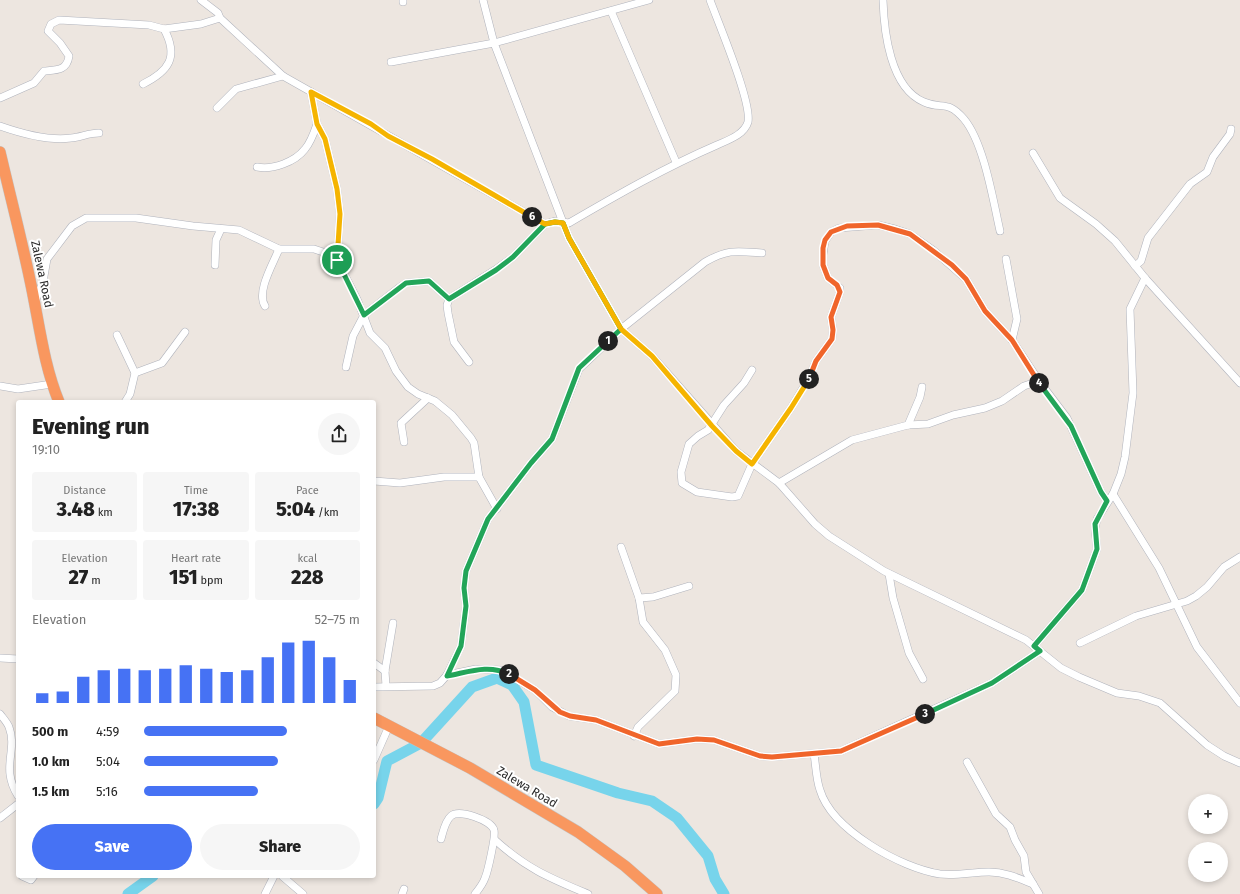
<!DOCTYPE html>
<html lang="en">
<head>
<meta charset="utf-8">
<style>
  body { margin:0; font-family:"Fira Sans",sans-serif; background:#f6f6f6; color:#222; height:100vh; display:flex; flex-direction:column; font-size:15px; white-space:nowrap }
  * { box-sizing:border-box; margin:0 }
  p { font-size:13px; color:#767676 }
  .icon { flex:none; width:22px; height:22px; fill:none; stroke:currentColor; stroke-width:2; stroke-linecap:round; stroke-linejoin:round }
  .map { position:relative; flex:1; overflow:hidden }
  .panel { position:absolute; left:16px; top:400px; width:360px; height:478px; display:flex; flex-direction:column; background:#fff; border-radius:4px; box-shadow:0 2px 6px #0003 }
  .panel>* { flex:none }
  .buttons { position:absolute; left:1188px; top:794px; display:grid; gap:8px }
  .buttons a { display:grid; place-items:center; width:40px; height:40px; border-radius:50%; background:#fff; box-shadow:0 2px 6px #0003; font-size:20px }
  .pin { position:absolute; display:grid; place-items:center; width:34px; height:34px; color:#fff; margin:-17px; border:2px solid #fff; border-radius:50%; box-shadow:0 1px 4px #0007 }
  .km { position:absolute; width:20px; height:20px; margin:-10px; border-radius:50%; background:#222; color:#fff; font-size:11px; line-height:20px; text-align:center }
  .round { display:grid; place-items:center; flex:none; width:42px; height:42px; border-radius:21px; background:#f6f6f6 }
  .overview { display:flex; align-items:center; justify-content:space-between; height:68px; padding:0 16px }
  h1 { font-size:22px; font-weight:800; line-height:30px }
  .stats { display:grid; grid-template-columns:repeat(3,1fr); gap:6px; height:68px; padding:4px 16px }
  .stats div { display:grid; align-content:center; border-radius:4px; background:#f6f6f6; text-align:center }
  .stats b { font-size:20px; font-weight:800 }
  .stats small { font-size:11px; font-weight:400 }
  .stats p { font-size:11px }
  .chart { height:112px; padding:8px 16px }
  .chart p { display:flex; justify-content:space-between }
  .chart svg { width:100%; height:72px; margin-top:4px; stroke:#4672f4; stroke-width:6 }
  .primary-button { display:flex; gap:8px; margin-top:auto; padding:8px 16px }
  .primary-button a { flex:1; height:46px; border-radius:24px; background:#4672f4; color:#fff; font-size:16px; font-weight:800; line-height:46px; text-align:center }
  .primary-button a+a { background:#f6f6f6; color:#222 }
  ul { padding:0 16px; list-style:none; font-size:13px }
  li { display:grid; grid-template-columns:64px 48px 1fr; align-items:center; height:30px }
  li i { height:10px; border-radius:5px; background:#4672f4 }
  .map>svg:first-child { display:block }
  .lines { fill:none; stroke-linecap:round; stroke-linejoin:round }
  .river { stroke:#77d4eb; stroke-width:11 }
  .minor-casing { stroke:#b0b3bc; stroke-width:8 }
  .highway-casing { stroke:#c4c4c4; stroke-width:12 }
  .minor { stroke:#fff; stroke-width:7 }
  .highway { stroke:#f9975f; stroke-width:11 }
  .split-1-casing { stroke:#fff; stroke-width:8 }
  .split-2-casing { stroke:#fff; stroke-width:8 }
  .split-3-casing { stroke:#fff; stroke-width:8 }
  .split-4-casing { stroke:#fff; stroke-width:8 }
  .split-5-casing { stroke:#fff; stroke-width:8 }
  .split-6-casing { stroke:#fff; stroke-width:8 }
  .split-7-casing { stroke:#fff; stroke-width:8 }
  .split-1 { stroke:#22a559; stroke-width:5 }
  .split-2 { stroke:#22a559; stroke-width:5 }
  .split-3 { stroke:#f0652b; stroke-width:5 }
  .split-4 { stroke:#22a559; stroke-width:5 }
  .split-5 { stroke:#f0652b; stroke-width:5 }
  .split-6 { stroke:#f5b400; stroke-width:5 }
  .split-7 { stroke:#f5b400; stroke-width:5 }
  .labels { text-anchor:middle; stroke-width:4; stroke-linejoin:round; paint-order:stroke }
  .street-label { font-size:12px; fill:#2c2c2c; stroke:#fff }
</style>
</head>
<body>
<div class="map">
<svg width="1240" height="894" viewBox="0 0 1240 894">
  <rect width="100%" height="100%" fill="#ede6e0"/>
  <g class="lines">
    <!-- river -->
    <g class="river">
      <path d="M374 804 378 798 387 761 421 743 472 687 497 678 512 685 524 702 536 765 618 793 652 801 677 818 708 856 715 879 724 894"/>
      <path d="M128 894 153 876"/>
    </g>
    <defs>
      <g id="minor">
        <path d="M201 0 218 13 220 18 283 76 545 224"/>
        <path d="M403 0V2"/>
        <path d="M483 0 494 43 569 238 621 329 652 356 736 451 779 483 815 524 829 536 884 571 1026 640 1061 668 1079 677 1117 693 1139 696 1160 703 1207 745 1224 756 1240 763"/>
        <path d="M883 0C884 31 890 88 924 102 942 110 947 99 964 119 984 143 993 200 1000 231"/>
        <path d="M611 11 676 162"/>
        <path d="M391 62 494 43 649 0"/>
        <path d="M143 84C169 71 179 57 164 29"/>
        <path d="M311 92 317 124 325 139 337 189 340 214 337 260"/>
        <path d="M0 98 34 83 44 71C56 70 67 71 69 56L60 43 48 31 51 24 59 20 149 25 164 29 201 24 220 18"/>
        <path d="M217 108 236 89 283 76"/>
        <path d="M0 126C20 133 50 141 71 138 81 137 89 133 99 133"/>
        <path d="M1033 153 1060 198 1096 224 1115 241 1145 278 1240 383"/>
        <path d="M257 167C273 170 295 162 305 149 311 142 314 133 317 124"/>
        <path d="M1006 259 1017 319 1012 340"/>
        <path d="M215 265 216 240 221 229"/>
        <path d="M1135 266 1141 261 1148 238 1190 184 1207 172 1213 157 1230 134 1231 129"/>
        <path d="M35 302 43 282 47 259 72 226 86 218H136L193 226 239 230 279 249H314L332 255 337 260 357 299 370 333 385 348 396 371 408 387 418 394 435 401 452 415 471 438 474 443 479 477 497 509"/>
        <path d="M265 306C256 292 273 264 279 249"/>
        <path d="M117 335 135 373 130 394 125 402"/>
        <path d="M469 362 454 342 448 313 447 305 449 299 495 270 513 257 545 224 555 221 569 223C617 195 666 167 717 145 728 140 744 135 748 122 752 102 718 22 710 0"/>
        <path d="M346 367 353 336 364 315 400 287 406 283 429 281 449 299"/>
        <path d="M752 370 744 383 724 405 708 430 698 436 689 444 681 472 682 483 697 492 732 497 738 496 752 464 791 408 809 378 816 361 832 339 833 330 831 317 840 292V288L828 278 823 265V255L825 241 831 232 839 228 878 225 895 229 910 234 933 250 966 279 985 311 1012 340 1039 381 1067 418 1101 492 1107 501"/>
        <path d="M135 373 162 363 185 332"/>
        <path d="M0 386 18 389 52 384"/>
        <path d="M908 425 920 397 922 387"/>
        <path d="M404 442 401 423 428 398"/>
        <path d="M374 481 400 483 444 477H479"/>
        <path d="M779 483 852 440 908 425 928 424 953 415 985 408 1002 401 1024 386 1039 381"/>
        <path d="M1113 494 1159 568 1197 647 1240 703"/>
        <path d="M621 547 639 598 643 622 665 650 676 675 675 691 638 727 634 736"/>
        <path d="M889 574 893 598 909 653 923 679"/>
        <path d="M639 598 653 597 689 586"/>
        <path d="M1080 643 1136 616 1187 601 1196 596 1207 587 1224 567 1240 557"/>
        <path d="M1034 646 1082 590 1097 549 1095 529 1097 519 1113 494 1121 474 1125 457 1133 393 1130 309 1145 278"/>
        <path d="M0 658 18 659"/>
        <path d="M374 663 385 671"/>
        <path d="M447 675 476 669 501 670 535 690 552 707 569 716 596 720 659 744 697 739 714 740 760 756 772 757 841 751 992 683 1040 651"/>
        <path d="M386 686 385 671 393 623"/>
        <path d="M374 687 433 686 440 683 447 675 461 646 466 606 464 588 466 571 488 519 531 463 552 439 579 369 621 329 705 262C728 249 736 251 762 253"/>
        <path d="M0 714C3 718 7 722 9 727 18 751 0 767 18 796"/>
        <path d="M814 754C816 766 816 779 820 790 832 830 901 868 940 874 956 876 973 872 989 872 1005 872 1018 878 1033 884"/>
        <path d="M374 760 389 726"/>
        <path d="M967 762 996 814 1010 827 1015 840 1024 856 1026 872 1039 894"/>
        <path d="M0 818 18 804"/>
        <path d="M441 839C443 832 445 821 451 816 459 809 491 820 494 830 496 835 488 871 485 878 483 884 479 889 475 894"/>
        <path d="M495 840C527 869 550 878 588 894"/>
        <path d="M22 876 31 880 34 876"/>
        <path d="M282 876 303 894"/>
        <path d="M265 894 274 876"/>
        <path d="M402 894 404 889"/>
      </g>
      <g id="highway">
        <path d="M0 152C10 195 21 237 30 280 39 321 43 363 59 402"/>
        <path d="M374 718 470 768 578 832 625 866 657 894"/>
      </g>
    </defs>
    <!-- minor casing -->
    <use href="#minor" class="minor-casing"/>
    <!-- highway casing -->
    <use href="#highway" class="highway-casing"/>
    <!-- minor -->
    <use href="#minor" class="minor"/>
    <!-- highway -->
    <use href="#highway" class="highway"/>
  </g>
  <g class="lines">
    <defs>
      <path id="split-1" d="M337 260 364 315 406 283 429 281 449 299 496 270 513 257 545 224 555 222 563 223 569 238 621 329 608 341"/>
      <path id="split-2" d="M509 674C488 664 469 672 447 676L461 646 466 606 464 588 466 571 488 519 531 463 552 439 579 368 608 341"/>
      <path id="split-3" d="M509 674 535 690 560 712 570 716 596 720 659 744 697 739 714 740 760 756 772 757 841 751 925 714"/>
      <path id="split-4" d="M925 714 992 683 1040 651 1034 646 1082 590 1097 549 1095 524 1107 501 1101 492 1071 426 1039 383"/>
      <path id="split-5" d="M809 379 816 361 832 339 833 330 831 317 840 292 837 285 828 278 823 265V248L825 240 831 232 847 226 878 225 910 234 952 265 966 279 985 311 1012 340 1039 383"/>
      <path id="split-6" d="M532 217 545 224 555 222 563 223 569 238 621 329 652 356 712 426 736 451 752 464 791 408 809 379"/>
      <path id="split-7" d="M337 260 340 214 337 189 325 139 317 124 311 92 371 124 388 136 432 159 532 217"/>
    </defs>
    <!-- split-1 casing -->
    <use href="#split-1" class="split-1-casing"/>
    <!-- split-2 casing -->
    <use href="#split-2" class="split-2-casing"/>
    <!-- split-3 casing -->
    <use href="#split-3" class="split-3-casing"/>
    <!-- split-4 casing -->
    <use href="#split-4" class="split-4-casing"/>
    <!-- split-5 casing -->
    <use href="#split-5" class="split-5-casing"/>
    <!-- split-6 casing -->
    <use href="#split-6" class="split-6-casing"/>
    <!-- split-7 casing -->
    <use href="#split-7" class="split-7-casing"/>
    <!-- split-1 -->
    <use href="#split-1" class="split-1"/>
    <!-- split-2 -->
    <use href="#split-2" class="split-2"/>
    <!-- split-3 -->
    <use href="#split-3" class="split-3"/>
    <!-- split-4 -->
    <use href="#split-4" class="split-4"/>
    <!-- split-5 -->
    <use href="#split-5" class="split-5"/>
    <!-- split-6 -->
    <use href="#split-6" class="split-6"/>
    <!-- split-7 -->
    <use href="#split-7" class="split-7"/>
  </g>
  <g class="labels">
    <!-- street labels -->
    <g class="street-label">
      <text transform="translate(42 274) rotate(78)" y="4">Zalewa Road</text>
      <text transform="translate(527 787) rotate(31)" y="4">Zalewa Road</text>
    </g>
  </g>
</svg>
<div class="buttons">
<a>+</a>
<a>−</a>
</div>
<div class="pin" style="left:337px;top:260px;background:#1e9e55"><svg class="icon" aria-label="arrive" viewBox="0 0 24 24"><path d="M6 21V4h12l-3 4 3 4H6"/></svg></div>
<b class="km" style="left:608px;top:341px">1</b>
<b class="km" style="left:509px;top:674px">2</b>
<b class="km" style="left:925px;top:714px">3</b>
<b class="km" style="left:1039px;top:383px">4</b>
<b class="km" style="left:809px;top:379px">5</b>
<b class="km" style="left:532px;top:217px">6</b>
<section class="panel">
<div class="overview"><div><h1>Evening run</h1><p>19:10</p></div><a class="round"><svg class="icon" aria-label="share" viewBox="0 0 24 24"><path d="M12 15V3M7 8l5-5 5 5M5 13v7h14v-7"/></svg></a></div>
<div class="stats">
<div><p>Distance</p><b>3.48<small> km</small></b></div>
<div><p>Time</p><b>17:38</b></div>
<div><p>Pace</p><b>5:04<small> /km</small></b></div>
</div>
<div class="stats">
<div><p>Elevation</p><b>27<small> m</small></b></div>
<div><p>Heart rate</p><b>151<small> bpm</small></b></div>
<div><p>kcal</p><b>228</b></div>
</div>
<div class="chart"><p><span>Elevation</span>52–75 m</p>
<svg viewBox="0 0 160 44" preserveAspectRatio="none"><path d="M5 44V38M15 44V37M25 44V28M35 44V24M45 44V23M55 44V24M65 44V23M75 44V21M85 44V23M95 44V25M105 44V24M115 44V16M125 44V7M135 44V6M145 44V16M155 44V30"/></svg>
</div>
<ul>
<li><b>500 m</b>4:59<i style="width:66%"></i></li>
<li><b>1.0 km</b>5:04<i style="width:62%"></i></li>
<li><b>1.5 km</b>5:16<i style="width:53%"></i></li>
</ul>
<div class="primary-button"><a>Save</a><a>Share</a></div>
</section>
</div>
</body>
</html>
